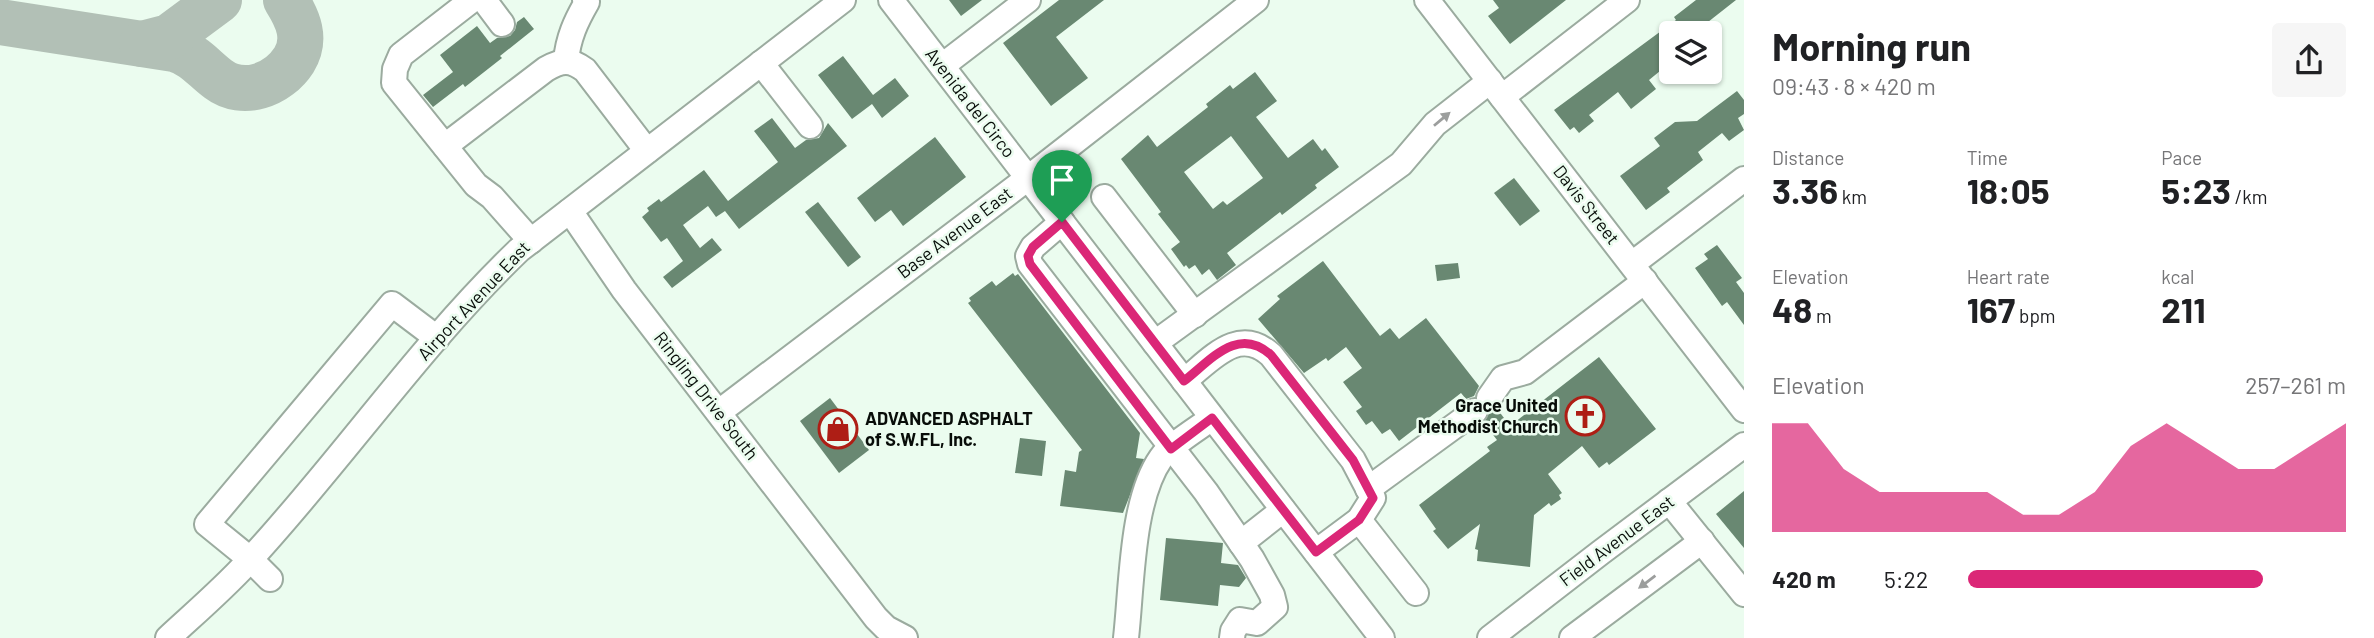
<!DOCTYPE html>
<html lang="en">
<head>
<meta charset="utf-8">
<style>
  body { margin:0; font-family:Barlow,sans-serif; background:#f6f6f6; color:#202124; height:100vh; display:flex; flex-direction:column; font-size:26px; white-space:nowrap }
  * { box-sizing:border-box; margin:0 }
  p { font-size:23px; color:#757577 }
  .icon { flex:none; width:38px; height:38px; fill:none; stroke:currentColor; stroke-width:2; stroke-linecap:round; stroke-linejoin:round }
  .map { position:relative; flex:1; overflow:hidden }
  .sheet { display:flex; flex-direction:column; background:#fff; width:630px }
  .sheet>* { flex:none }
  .buttons { position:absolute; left:1659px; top:21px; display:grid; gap:14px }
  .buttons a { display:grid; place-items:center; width:63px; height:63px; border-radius:7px; background:#fff; box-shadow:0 2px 5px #0004; font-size:35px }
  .pin { position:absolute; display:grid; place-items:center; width:60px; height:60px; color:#fff; margin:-72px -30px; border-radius:50% 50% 50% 0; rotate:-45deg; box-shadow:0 0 7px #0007 }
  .pin .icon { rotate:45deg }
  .round { display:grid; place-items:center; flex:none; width:74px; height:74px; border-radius:7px; background:#f6f6f6 }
  .overview { display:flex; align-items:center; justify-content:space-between; height:119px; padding:0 28px }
  h1 { font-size:38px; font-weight:700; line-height:52px }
  .metrics { display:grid; grid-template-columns:repeat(3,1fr); gap:10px; height:119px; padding:7px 28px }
  .metrics div { display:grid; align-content:center }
  .metrics b { font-size:35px; font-weight:700 }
  .metrics small { font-size:19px; font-weight:400 }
  .metrics p { font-size:19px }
  .chart { height:196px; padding:14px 28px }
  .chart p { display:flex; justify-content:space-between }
  .chart svg { width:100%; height:126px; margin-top:7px; fill:#db2777; opacity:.7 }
  ul { padding:0 28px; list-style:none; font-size:23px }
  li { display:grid; grid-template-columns:112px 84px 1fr; align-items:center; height:52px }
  li i { height:18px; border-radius:9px; background:#db2777 }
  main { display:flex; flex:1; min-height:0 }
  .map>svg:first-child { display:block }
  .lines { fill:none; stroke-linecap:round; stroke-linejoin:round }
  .taxiway { stroke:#b2c0b6; stroke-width:46 }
  .building { fill:#698872; fill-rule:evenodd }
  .minor-casing { stroke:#9bab9f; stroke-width:28 }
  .minor { stroke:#fff; stroke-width:24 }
  .oneway { fill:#9c9e9d }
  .route-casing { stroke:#fff; stroke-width:14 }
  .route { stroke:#db2777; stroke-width:9 }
  .labels { text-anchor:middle; stroke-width:5; stroke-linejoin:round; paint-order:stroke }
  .street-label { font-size:18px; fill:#080d09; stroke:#ebfcef }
  .poi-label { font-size:18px; font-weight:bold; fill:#080d09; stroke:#ebfcef; text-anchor:end }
</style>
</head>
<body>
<main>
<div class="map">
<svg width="1744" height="638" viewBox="0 0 1744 638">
  <rect width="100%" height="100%" fill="#ebfcef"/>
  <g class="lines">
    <!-- taxiway -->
    <g class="taxiway">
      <path d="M0 22 174 49C195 55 203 68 218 79 243 98 278 85 294 60 307 39 298 19 286 0"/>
      <path d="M142 44 169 37 219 0"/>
    </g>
  </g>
  <!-- building -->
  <g class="building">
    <path d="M949 0H982L961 16Z"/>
    <path d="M1059 0H1104L1056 37 1088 78 1051 106 1003 43Z"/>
    <path d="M1493 0H1566L1510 44 1488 16 1499 8Z"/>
    <path d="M1696 0H1736L1694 33H1671V62L1649 80 1656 89 1631 109 1618 92 1589 115 1594 121 1579 133 1574 127 1570 130 1554 110 1676 20 1674 17Z"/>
    <path d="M524 17 534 29 500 56 502 58 465 87 463 84 433 107 423 95 453 72 440 55 477 26 490 43 497 38 510 36 515 30 517 22Z"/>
    <path d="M843 56 873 95 895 78 909 96 882 118 872 104 852 119 818 75Z"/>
    <path d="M1255 72 1277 101 1256 117 1288 158 1313 139 1322 151 1325 148 1339 167 1315 185 1317 188 1282 215 1280 212 1227 253 1236 265 1217 280 1209 269 1202 275 1195 265 1189 269 1186 265 1184 267 1171 249 1180 242 1158 214 1161 212 1121 159 1148 135 1157 147 1208 107 1206 104 1230 85 1233 89ZM1231 136 1263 178 1227 205 1223 201 1213 209 1184 172Z"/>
    <path d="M1737 91 1744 100V114L1738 118 1744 130 1729 141 1722 133 1698 152 1703 160 1667 188 1670 192 1646 210 1620 176 1660 146 1654 138 1675 122 1697 121Z"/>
    <path d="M772 118 795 148 806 140 819 138 828 123 847 146 739 229 725 211 716 217 708 206 683 225 700 248 712 238 722 250 672 288 663 277 683 261 667 238 661 242 642 217 649 211 647 208 659 199 661 202 704 170 728 201 778 162 754 131Z"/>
    <path d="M935 137 966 177 903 226 891 210 875 222 857 198Z"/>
    <path d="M1514 178 1540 211 1520 226 1494 193Z"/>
    <path d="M818 202 861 257 848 267 805 212Z"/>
    <path d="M1717 245 1742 278 1736 282 1744 293V325L1727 302 1722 306 1695 268 1708 259 1704 254Z"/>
    <path d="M1323 261 1380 336 1390 328 1399 339 1426 318 1479 386 1474 396 1466 399 1461 393 1399 441 1390 429 1382 434 1372 421 1366 425 1356 411 1362 407 1343 382 1362 368 1346 347 1328 361 1326 358 1304 373 1258 319 1280 299 1277 296Z"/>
    <path d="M1458 263 1460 278 1437 281 1435 265Z"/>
    <path d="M1013 273 1015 276 1018 274 1140 433 1136 458 1144 459 1123 513 1060 506 1065 470 1076 472 1079 452 1082 450 968 303 971 301 969 298 992 281 996 286Z"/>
    <path d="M1599 357 1656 429 1609 465 1607 462 1599 468 1582 446 1548 474 1562 493 1559 495 1561 499 1551 506 1549 503 1534 515 1530 567 1477 561 1478 550 1475 549 1480 524 1448 549 1433 531 1436 529 1419 505 1490 451 1487 447 1497 440 1484 423 1489 413 1498 410 1510 426Z"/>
    <path d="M830 398 869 450 839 473 800 421Z"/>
    <path d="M1020 438 1046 441 1042 476 1015 473Z"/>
    <path d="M1744 491V548L1716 514Z"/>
    <path d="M1166 538 1223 543 1221 563 1238 565 1246 578 1239 587 1220 585 1218 606 1160 600Z"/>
  </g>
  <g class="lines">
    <defs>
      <g id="minor">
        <path d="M472 0 401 55 395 69 394 83 476 185 492 197 531 241"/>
        <path d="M484 0 502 24"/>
        <path d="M891 0 1382 638"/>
        <path d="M1427 0 1744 410"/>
        <path d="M566 61C568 38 576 21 587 2L585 0"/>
        <path d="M761 63 810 126"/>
        <path d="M942 66 1028 0"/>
        <path d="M1502 97 1627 0"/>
        <path d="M445 146 546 69C562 60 570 59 585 70L647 151"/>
        <path d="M1104 197 1195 315"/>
        <path d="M570 211 624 290 876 618 886 628 905 638"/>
        <path d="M1062 222 1033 247 1028 256 1030 264 1206 492 1252 559 1272 595 1275 607 1257 623 1240 620 1233 631 1232 638"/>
        <path d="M1632 264 1744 179"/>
        <path d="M1155 343 1401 164 1435 124 1490 81"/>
        <path d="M1184 381C1211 360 1238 325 1271 355L1353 460 1373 498 1359 520 1316 552"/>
        <path d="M1489 398 1503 378 1525 372 1645 281"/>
        <path d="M719 412 1028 178 1256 0"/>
        <path d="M1368 489 1475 411"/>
        <path d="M1669 501 1744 594"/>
        <path d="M1359 520 1416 593"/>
        <path d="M1241 543 1283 510"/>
        <path d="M270 579 250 559 207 524 392 304 437 338"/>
        <path d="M168 638C194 614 222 590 246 564 340 463 419 346 519 250L843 0"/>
        <path d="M1126 638C1132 586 1131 501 1161 458 1169 446 1200 427 1212 418"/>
        <path d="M1490 638 1600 553 1744 445"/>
        <path d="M1572 638 1702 541"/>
      </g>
    </defs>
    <!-- minor casing -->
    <use href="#minor" class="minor-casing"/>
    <!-- minor -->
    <use href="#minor" class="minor"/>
  </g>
  <!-- one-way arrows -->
  <defs><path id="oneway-solid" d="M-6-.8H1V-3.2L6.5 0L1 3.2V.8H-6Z" transform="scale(1.75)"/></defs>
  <g class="oneway">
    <use href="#oneway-solid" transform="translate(1442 119) rotate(-40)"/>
    <use href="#oneway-solid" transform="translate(1647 582) rotate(143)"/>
  </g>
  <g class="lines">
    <defs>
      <path id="route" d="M1062 222 1184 381C1211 360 1238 325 1271 355L1353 460 1373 498 1359 520 1316 552 1212 418 1171 449 1030 264 1028 256 1033 247Z"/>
    </defs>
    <!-- route casing -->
    <use href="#route" class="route-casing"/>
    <!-- route -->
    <use href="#route" class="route"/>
  </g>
  <!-- icons -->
  <defs>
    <symbol id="church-ring" viewBox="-11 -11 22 22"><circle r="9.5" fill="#ebfcef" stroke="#ae1e15" stroke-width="1.5"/><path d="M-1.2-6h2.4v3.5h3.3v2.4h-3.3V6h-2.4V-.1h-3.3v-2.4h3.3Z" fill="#ae1e15"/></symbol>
    <symbol id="shop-ring" viewBox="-11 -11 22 22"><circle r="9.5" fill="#ebfcef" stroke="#ae1e15" stroke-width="1.5"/><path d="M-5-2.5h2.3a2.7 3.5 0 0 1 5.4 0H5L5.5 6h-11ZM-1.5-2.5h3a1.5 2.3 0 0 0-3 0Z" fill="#ae1e15"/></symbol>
  </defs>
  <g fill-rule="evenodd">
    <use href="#church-ring" x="1563" y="394" width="44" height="44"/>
    <use href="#shop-ring" x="816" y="407" width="44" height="44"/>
  </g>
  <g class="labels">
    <!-- street labels -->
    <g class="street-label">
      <text transform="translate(970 103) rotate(52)" y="6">Avenida del Circo</text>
      <text transform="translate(1586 205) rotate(52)" y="6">Davis Street</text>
      <text transform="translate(955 233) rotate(-37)" y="6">Base Avenue East</text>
      <text transform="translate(474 301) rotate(-47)" y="6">Airport Avenue East</text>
      <text transform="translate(706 396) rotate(52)" y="6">Ringling Drive South</text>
      <text transform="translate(1617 541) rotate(-37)" y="6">Field Avenue East</text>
    </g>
    <!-- poi labels -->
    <g class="poi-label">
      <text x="1558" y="412">Grace United<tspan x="1558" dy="21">Methodist Church</tspan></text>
      <text x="865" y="425" text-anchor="start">ADVANCED ASPHALT<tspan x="865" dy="21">of S.W.FL, Inc.</tspan></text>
    </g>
  </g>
</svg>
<div class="buttons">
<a><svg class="icon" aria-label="layers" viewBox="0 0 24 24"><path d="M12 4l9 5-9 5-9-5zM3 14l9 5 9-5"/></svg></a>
</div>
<div class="pin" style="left:1062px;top:222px;background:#1e9e55"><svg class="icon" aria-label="arrive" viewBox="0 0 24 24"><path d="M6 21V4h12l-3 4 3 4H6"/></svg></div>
</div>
<section class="sheet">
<div class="overview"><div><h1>Morning run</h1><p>09:43 · 8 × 420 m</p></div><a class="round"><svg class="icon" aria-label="share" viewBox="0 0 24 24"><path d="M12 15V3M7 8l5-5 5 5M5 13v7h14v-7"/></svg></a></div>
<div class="metrics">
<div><p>Distance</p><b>3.36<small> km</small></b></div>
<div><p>Time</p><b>18:05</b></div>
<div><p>Pace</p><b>5:23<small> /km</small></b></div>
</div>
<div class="metrics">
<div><p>Elevation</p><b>48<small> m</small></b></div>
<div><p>Heart rate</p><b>167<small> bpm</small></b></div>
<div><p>kcal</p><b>211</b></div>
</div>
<div class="chart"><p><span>Elevation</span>257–261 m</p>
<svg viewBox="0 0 160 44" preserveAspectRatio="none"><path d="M0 44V6L10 6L20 22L30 30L40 30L50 30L60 30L70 38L80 38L90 30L100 14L110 6L120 14L130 22L140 22L150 14L160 6V44z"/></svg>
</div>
<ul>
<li><b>420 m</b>5:22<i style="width:78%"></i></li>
</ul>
</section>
</main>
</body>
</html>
